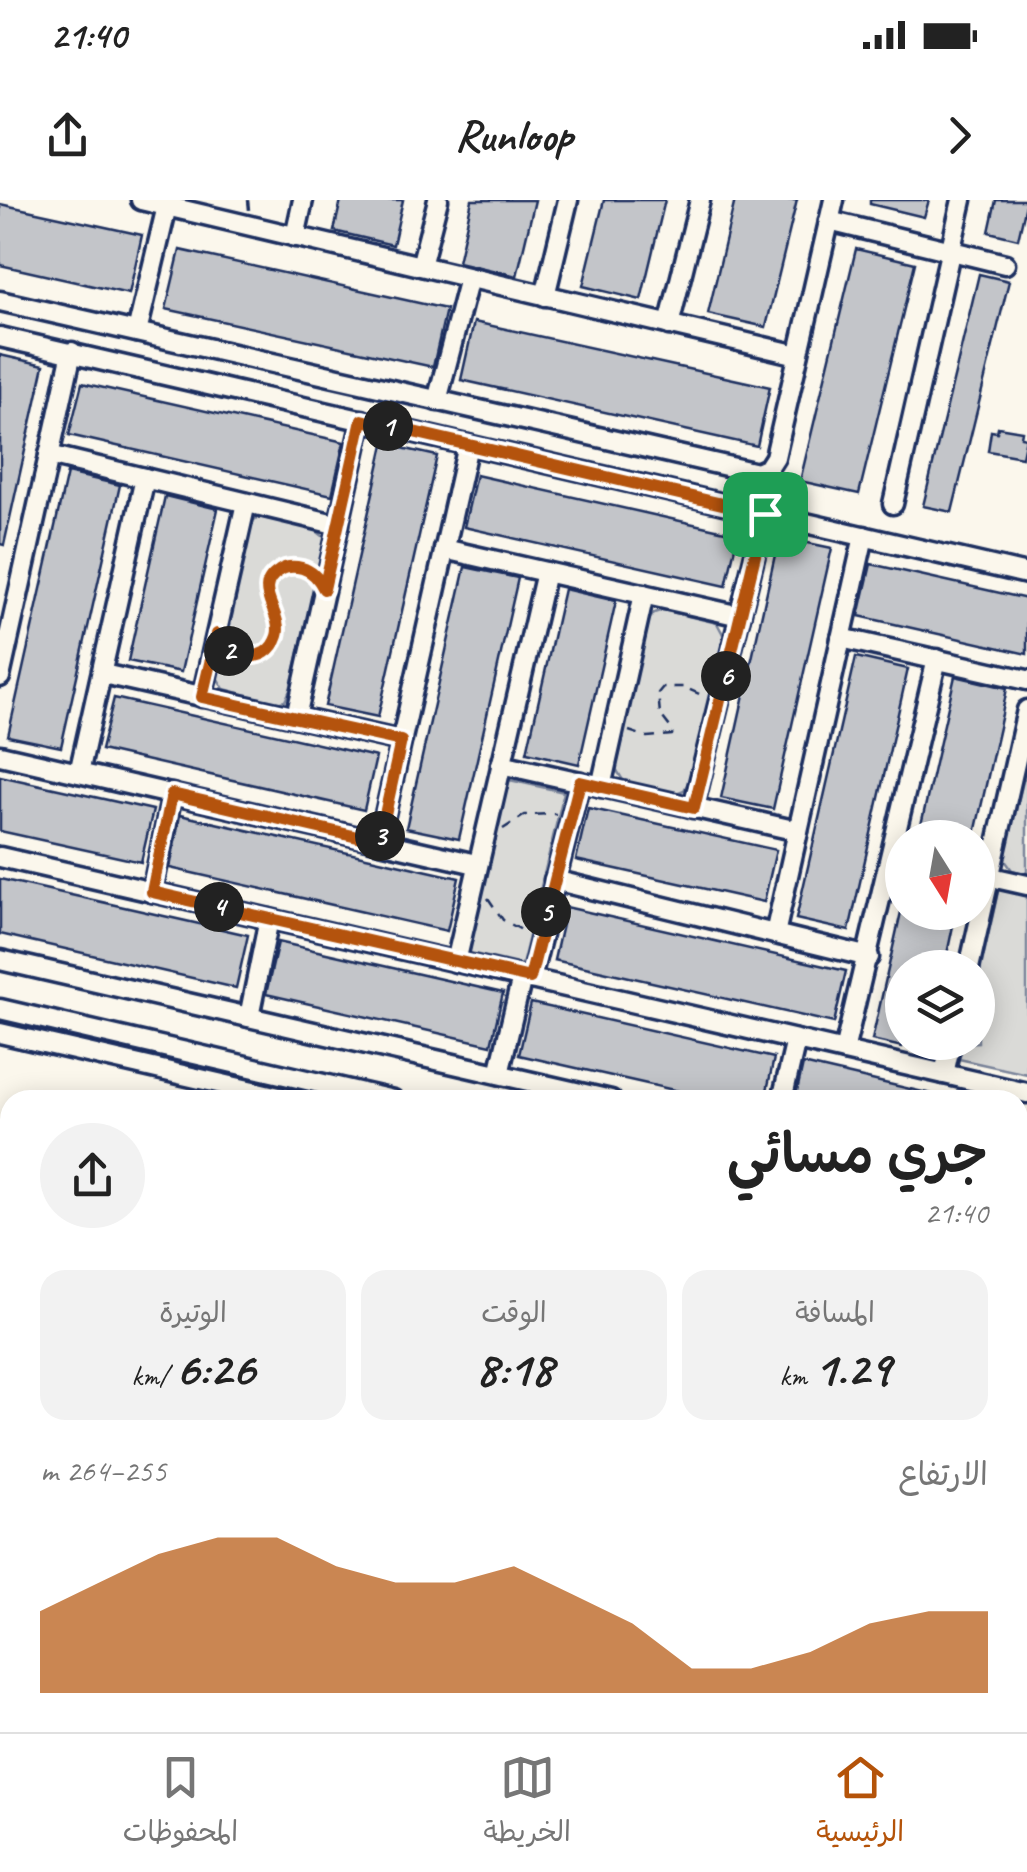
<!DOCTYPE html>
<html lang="ar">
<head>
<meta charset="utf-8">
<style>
  body { margin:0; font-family:Caveat,"Playpen Sans Arabic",sans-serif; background:#f2f2f2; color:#222; direction:rtl; height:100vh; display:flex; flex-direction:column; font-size:38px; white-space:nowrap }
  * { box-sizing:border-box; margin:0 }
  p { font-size:32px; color:#767676 }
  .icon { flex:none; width:55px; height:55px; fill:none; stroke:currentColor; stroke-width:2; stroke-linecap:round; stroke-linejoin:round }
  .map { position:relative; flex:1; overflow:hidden; direction:ltr }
  .sheet { position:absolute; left:0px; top:890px; width:1028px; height:642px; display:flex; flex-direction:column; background:#fff; border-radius:30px 30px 0 0; box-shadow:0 5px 25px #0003; direction:rtl }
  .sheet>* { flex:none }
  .needle { width:65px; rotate:169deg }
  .tools { position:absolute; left:885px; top:620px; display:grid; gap:20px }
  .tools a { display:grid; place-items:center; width:110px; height:110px; border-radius:50%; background:#fff; box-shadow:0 5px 25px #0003; font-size:50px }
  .pin { position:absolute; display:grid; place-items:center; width:85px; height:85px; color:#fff; margin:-42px; border-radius:20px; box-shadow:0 5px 15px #0006 }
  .km { position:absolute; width:50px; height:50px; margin:-25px; border-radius:50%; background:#222; color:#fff; font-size:28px; line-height:50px; text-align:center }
  .round { display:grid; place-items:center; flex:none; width:105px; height:105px; border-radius:52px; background:#f2f2f2 }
  .summary { display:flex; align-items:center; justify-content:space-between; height:170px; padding:0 40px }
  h1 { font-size:55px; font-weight:600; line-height:75px }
  .metrics { display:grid; grid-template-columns:repeat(3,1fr); gap:15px; height:170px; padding:10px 40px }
  .metrics div { display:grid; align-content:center; border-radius:25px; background:#f2f2f2; text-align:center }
  .metrics b { font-size:50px; font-weight:600 }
  .metrics small { font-size:28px; font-weight:400 }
  .metrics p { font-size:28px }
  .chart { height:280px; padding:20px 40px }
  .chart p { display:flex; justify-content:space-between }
  .chart svg { width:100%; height:180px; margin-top:10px; fill:#b45309; opacity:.7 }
  .status { display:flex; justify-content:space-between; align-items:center; height:70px; padding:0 50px; background:#fff; direction:ltr }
  .status svg { height:28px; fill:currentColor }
  header { display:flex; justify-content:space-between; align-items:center; height:130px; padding:0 40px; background:#fff; font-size:45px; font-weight:600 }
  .tabs { display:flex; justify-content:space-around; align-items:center; height:140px; border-top:2px solid #e0e0e0; background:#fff; font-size:28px; color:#767676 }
  .tabs a { display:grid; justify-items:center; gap:5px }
  .tabs .active { color:#b45309 }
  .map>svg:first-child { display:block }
  .green { fill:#dadad7; stroke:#7a849a; stroke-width:2.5 }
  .building { fill:#c3c5c9; stroke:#1b2f5e; stroke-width:2.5 }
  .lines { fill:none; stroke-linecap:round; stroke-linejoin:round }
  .minor-casing { stroke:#1b2f5e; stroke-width:25 }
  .path { stroke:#1b2f5e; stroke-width:2.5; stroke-dasharray:10 8; stroke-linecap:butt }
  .minor { stroke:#fbf7ec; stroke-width:18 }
  .route-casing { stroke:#fff; stroke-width:20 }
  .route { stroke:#b45309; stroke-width:12 }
</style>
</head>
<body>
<div class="status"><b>21:40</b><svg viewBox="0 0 49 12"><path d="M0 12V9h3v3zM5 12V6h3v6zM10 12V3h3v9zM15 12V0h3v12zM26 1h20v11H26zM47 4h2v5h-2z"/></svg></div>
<header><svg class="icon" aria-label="forward" viewBox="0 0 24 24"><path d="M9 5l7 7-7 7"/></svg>Runloop<svg class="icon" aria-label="share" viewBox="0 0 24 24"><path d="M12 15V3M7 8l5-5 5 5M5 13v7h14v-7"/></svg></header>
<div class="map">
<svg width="1027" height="1532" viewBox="0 0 1027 1532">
  <rect width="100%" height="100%" fill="#fbf7ec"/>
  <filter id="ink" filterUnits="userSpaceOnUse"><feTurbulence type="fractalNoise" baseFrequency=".01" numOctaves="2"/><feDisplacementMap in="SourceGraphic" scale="20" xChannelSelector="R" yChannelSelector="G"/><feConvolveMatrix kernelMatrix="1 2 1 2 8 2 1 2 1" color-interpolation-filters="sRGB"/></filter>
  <g filter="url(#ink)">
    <!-- green -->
    <g class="green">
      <path d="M259 317 314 329 324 337 325 343 290 490 285 501 277 503 224 489 216 476 249 323Z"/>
      <path d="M663 410 717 423 724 436 689 581 684 590 674 594 624 582 616 569 649 420 654 413Z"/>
      <path d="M1027 565V674L1012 670 1004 659Z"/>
      <path d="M505 579 564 592 522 765 466 752Z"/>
      <path d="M999 687 1027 693V874L959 859 963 843 978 842V781Z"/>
    </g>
    <!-- building -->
    <g class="building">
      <path d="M341 0H403L393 45 334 31Z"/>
      <path d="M472 0H535L517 76 458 62Z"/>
      <path d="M604 0H665L641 100 583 86Z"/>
      <path d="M735 0H797L766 127 708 114Z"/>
      <path d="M870 0H929L924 17 870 4Z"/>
      <path d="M996 0H1027L1018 39 989 32Z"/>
      <path d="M0 4 142 35 129 94 0 65Z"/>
      <path d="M856 49 915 63 859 294 800 281Z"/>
      <path d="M180 50 446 109 433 167 166 109Z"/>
      <path d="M979 74 1009 81 952 312 923 306Z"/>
      <path d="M474 122 770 187 757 246 461 180Z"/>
      <path d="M0 155 44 165 4 345 0 344Z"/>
      <path d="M82 183 344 242 332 295 69 235Z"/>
      <path d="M998 227 1022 231 1021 237 1026 238 1022 257 988 251 991 231 997 232Z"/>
      <path d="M384 244 437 256 378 517 325 506Z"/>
      <path d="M67 273 120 285 61 547 8 536Z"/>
      <path d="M476 275 738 334 726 386 464 327Z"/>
      <path d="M165 296 218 309 181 472 128 461Z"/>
      <path d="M779 337 832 348 773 609 721 598Z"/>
      <path d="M871 364 1027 399V454L859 416Z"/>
      <path d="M465 367 518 378 459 639 406 628Z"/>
      <path d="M564 389 616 401 579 564 527 552Z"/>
      <path d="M856 457 908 469 849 731 796 719Z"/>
      <path d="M955 476 1007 488 1002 514 974 638H918Z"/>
      <path d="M114 498 376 557 364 610 101 550Z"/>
      <path d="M0 576 153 610 141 662 0 631Z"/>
      <path d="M588 608 776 650 764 702 576 660Z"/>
      <path d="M180 615 459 678 447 731 170 668Z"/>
      <path d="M0 679 248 735 236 788 0 734Z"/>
      <path d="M566 707 846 771 834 823 554 760Z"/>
      <path d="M901 712H956L944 768H902V847L872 840Z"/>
      <path d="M278 742 503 793 491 845 266 794Z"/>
      <path d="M531 803 774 858 765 900H718L519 855Z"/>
      <path d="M803 864 940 896V900H795Z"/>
    </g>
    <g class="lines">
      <defs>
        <g id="minor">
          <path d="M141 0 798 155"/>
          <path d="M829 21 1005 64"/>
          <path d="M295 37 303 0"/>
          <path d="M421 66 438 0"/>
          <path d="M545 96 568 0"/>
          <path d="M0 101 757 273 768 268 775 257 834 0"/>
          <path d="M669 125 700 0"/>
          <path d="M137 132 167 6"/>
          <path d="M0 137 1027 374"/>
          <path d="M437 201 469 78"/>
          <path d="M49 255 339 325"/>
          <path d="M893 304 962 0"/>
          <path d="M444 349 740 416"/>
          <path d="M841 438 1027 480"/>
          <path d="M103 474 401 541"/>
          <path d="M0 477 72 152"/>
          <path d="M202 497 246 303"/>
          <path d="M296 517 362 220"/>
          <path d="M0 555 476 664"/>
          <path d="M501 564 798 631"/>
          <path d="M79 573 145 278"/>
          <path d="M601 587 644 394"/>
          <path d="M693 608 765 313"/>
          <path d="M379 641 468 245"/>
          <path d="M0 657 1027 893"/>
          <path d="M978 674 1027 685"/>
          <path d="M554 680 869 757"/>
          <path d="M152 692 172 594"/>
          <path d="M775 734 864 336"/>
          <path d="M0 760 611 900"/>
          <path d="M456 762 546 372"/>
          <path d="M969 768 1027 510"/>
          <path d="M531 778 580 582"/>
          <path d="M0 809 393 900"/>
          <path d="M249 817 269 719"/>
          <path d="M0 833 292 900"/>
          <path d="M844 851 937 459"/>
          <path d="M499 874 522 777"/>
          <path d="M944 874 951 842"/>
          <path d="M782 900 796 840"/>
          <path d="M1018 994 1027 996"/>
          <path d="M1018 1043 1027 1045"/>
          <path d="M1018 1068 1027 1070"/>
        </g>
      </defs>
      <!-- minor casing -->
      <use href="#minor" class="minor-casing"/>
      <!-- path -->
      <g class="path">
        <path d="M248 0 249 10"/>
        <path d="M228 450 249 457C319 445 233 389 287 367L311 372"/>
        <path d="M629 531 647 537 672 535 673 531 660 514 658 493 663 487H683L704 496"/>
        <path d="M503 629 525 615 556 614"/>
        <path d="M488 698 503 720 525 732"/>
      </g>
      <!-- minor -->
      <use href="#minor" class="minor"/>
    </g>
  </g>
  <g class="lines" filter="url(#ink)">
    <defs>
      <path id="route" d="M362 220 765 314 694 608 580 582 530 778 152 692 172 594 379 642 401 541 202 497 217 434C228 459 267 467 277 436 284 413 250 389 279 371 286 366 294 366 302 368 313 371 319 379 324 389Z"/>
    </defs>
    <!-- route casing -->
    <use href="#route" class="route-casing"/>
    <!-- route -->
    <use href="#route" class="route"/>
  </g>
</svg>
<div class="tools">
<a><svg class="needle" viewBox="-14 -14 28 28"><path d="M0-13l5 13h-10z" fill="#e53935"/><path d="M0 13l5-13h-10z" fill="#767676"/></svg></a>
<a><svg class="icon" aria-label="layers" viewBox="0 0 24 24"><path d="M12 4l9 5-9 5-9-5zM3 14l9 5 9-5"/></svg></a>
</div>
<div class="pin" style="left:765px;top:314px;background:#1e9e55"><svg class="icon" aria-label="arrive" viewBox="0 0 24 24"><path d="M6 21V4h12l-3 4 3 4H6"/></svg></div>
<b class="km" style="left:388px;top:226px">1</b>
<b class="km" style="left:229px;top:451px">2</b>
<b class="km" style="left:380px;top:636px">3</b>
<b class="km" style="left:219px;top:707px">4</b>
<b class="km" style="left:546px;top:712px">5</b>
<b class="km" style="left:726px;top:476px">6</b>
<section class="sheet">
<div class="summary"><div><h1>جري مسائي</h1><p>21:40</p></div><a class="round"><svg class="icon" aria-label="share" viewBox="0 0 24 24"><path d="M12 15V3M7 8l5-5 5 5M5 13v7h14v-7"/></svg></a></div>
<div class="metrics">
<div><p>المسافة</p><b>1.29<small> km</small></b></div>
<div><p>الوقت</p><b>8:18</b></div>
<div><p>الوتيرة</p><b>6:26<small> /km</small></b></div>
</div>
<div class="chart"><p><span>الارتفاع</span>255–264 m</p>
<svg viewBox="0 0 160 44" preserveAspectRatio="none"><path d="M0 44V24L10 17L20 10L30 6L40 6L50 13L60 17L70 17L80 13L90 20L100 27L110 38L120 38L130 34L140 27L150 24L160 24V44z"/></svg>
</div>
</section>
</div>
<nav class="tabs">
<a class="active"><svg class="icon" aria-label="home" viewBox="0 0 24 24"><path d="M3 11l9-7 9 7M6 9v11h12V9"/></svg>الرئيسية</a>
<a><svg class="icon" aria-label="map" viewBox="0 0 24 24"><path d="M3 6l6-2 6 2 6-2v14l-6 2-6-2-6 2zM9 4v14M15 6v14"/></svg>الخريطة</a>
<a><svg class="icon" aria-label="saved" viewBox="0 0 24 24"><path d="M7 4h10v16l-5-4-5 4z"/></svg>المحفوظات</a>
</nav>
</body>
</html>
